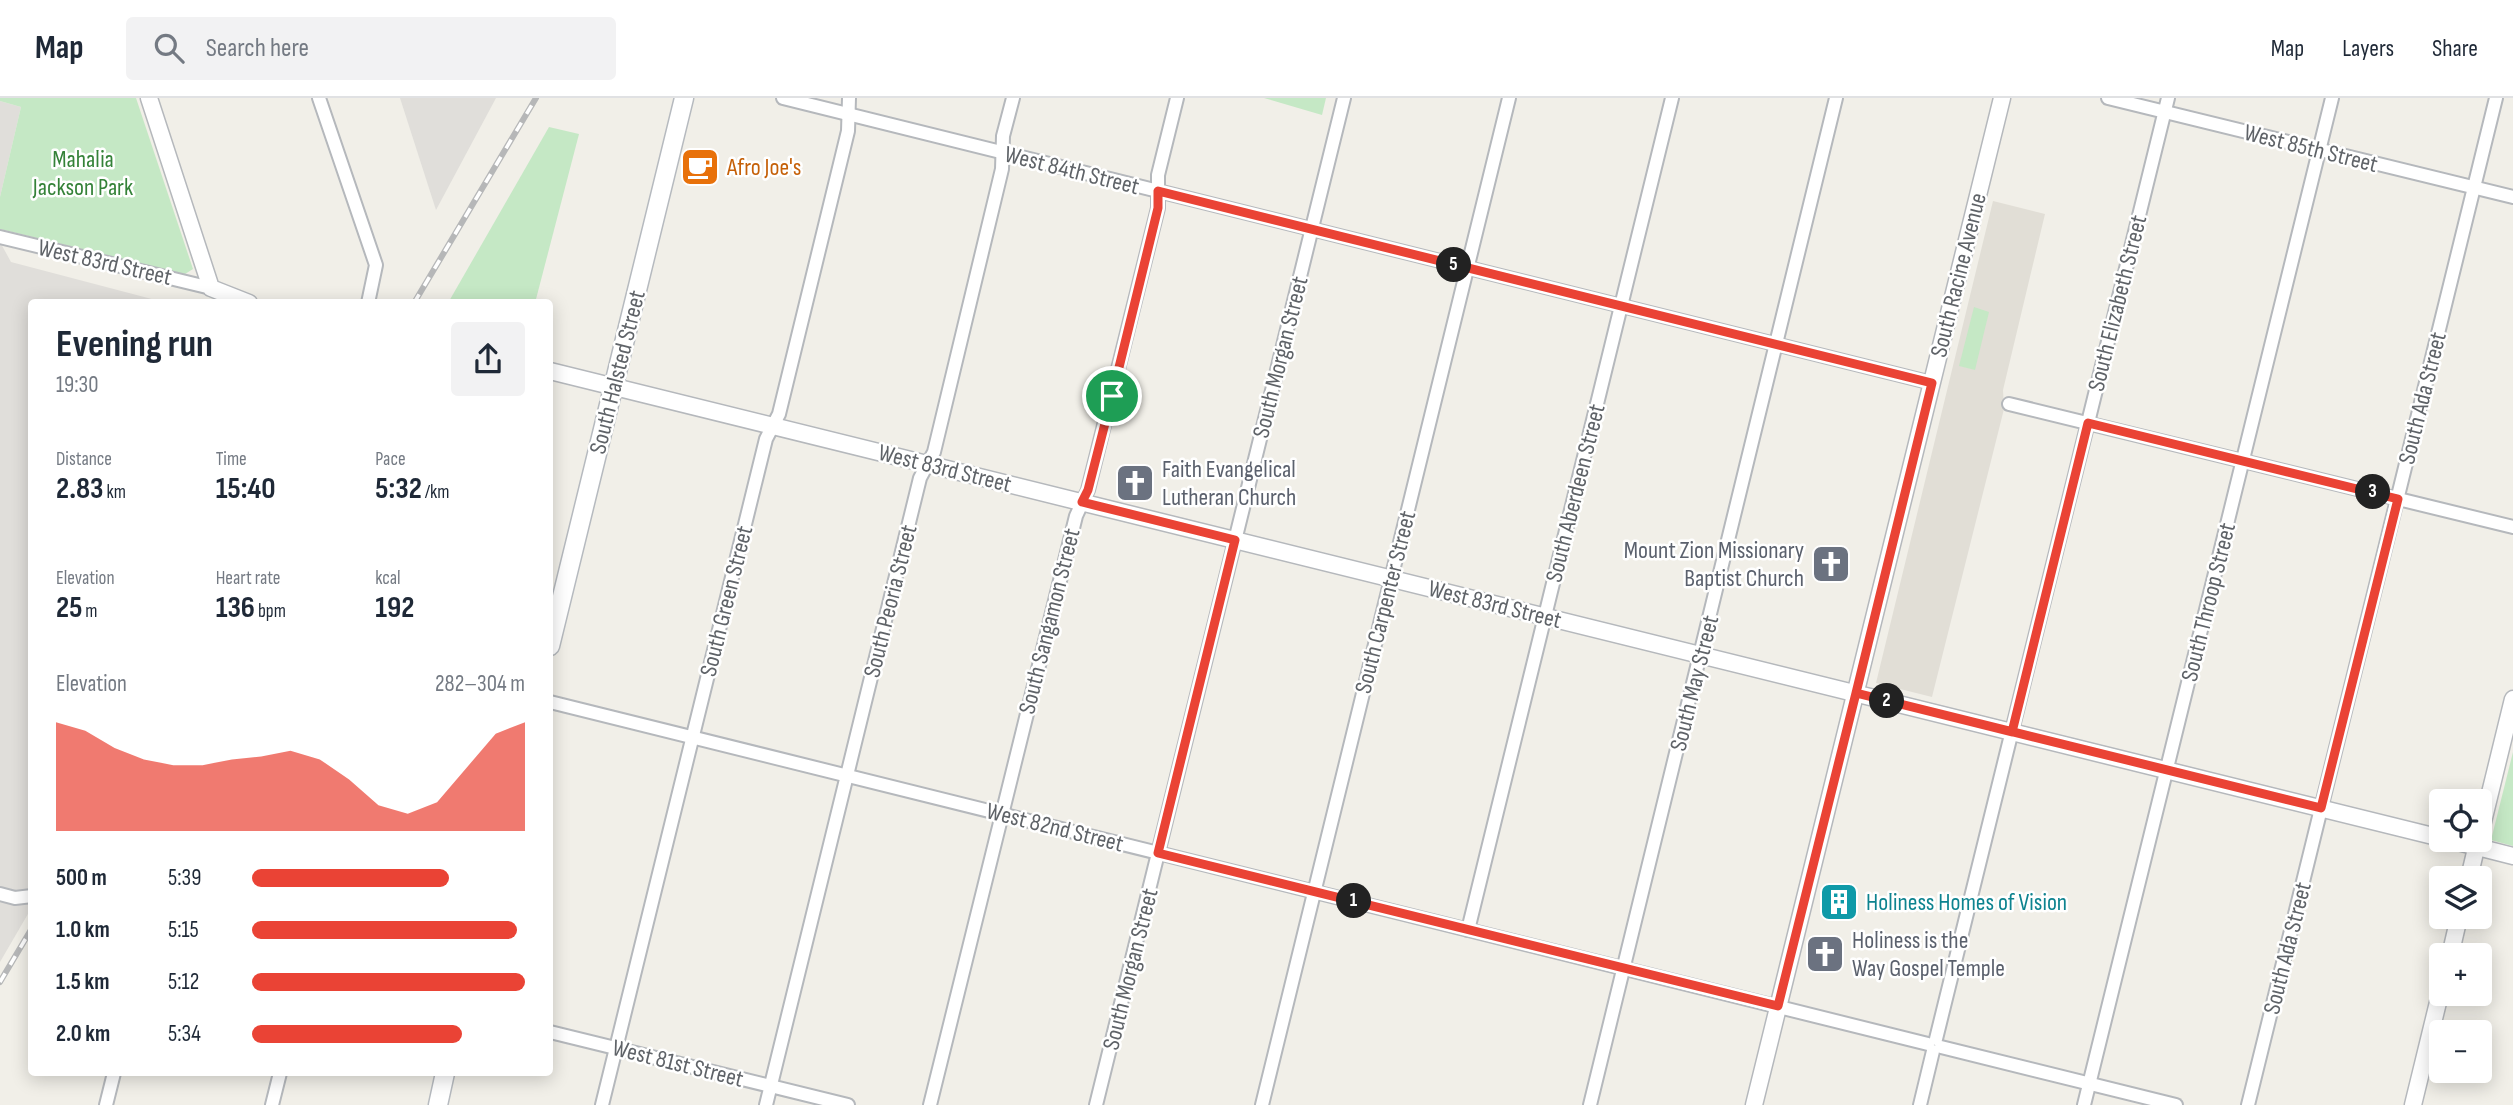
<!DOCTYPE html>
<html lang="en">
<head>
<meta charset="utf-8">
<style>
  body { margin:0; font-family:"Sofia Sans Condensed",sans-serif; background:#f2f2f3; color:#1f2937; height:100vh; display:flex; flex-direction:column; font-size:26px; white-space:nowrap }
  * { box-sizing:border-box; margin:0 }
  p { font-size:23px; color:#747a83 }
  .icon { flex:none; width:38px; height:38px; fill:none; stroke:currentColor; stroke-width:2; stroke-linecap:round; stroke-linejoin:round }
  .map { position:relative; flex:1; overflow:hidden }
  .panel { position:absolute; left:28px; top:201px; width:525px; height:777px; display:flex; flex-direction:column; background:#fff; border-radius:7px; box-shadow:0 4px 18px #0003 }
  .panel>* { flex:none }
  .fabs { position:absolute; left:2429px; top:691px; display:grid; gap:14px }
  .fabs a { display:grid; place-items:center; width:63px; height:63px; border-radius:7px; background:#fff; box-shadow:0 4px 18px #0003; font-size:35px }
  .pin { position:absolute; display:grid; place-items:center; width:60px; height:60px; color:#fff; margin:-30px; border:4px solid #fff; border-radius:50%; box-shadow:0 2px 7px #0007 }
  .km { position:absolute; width:35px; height:35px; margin:-18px; border-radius:50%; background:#222; color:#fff; font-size:19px; line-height:35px; text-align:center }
  .round { display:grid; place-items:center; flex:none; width:74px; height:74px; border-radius:7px; background:#f2f2f3 }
  .overview { display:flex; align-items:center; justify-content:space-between; height:119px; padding:0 28px }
  h1 { font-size:38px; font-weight:700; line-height:52px }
  .stats { display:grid; grid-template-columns:repeat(3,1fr); gap:10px; height:119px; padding:7px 28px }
  .stats div { display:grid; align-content:center }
  .stats b { font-size:30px; font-weight:700 }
  .stats small { font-size:19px; font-weight:400 }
  .stats p { font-size:19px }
  .chart { height:196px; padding:14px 28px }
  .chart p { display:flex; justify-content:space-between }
  .chart svg { width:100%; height:126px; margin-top:7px; fill:#ea4335; opacity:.7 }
  ul { padding:0 28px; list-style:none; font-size:23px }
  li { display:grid; grid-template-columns:112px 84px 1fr; align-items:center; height:52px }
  li i { height:18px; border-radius:9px; background:#ea4335 }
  header { display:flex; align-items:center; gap:42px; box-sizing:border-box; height:98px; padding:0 35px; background:#fff; border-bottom:2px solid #e0e1e3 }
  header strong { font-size:33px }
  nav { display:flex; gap:38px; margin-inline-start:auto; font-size:24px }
  .search { width:490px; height:63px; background:#f2f2f3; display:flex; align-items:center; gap:18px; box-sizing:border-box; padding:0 24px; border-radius:7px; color:#747a83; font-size:26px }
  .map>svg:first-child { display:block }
  .industrial { fill:#e0deda }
  .education { fill:#e1ded6 }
  .green { fill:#c5e8c5 }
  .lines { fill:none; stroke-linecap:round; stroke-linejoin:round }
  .minor-tunnel { stroke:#ccccc8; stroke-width:12; stroke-dasharray:12 6; stroke-linecap:butt }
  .minor-casing { stroke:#b5b8bc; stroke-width:16 }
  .tertiary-casing { stroke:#b5b8bc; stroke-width:19 }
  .secondary-casing { stroke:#b6babf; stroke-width:21 }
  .minor { stroke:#fff; stroke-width:12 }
  .tertiary { stroke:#fff; stroke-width:16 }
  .secondary { stroke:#fff; stroke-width:18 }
  .rail-casing { stroke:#b6b7b8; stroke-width:6 }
  .rail { stroke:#fff; stroke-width:3.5; stroke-dasharray:10; stroke-linecap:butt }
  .route-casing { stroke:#fff; stroke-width:14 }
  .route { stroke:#ea4335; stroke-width:9 }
  .labels { text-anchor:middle; stroke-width:5; stroke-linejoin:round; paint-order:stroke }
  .street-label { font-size:24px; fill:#5f6368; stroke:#fff }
  .park-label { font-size:24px; fill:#348238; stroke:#fff }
  .food-label { font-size:24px; fill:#c56008; stroke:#fff; text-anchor:start }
  .worship-label { font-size:24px; fill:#5b616d; stroke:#fff; text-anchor:start }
  .culture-label { font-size:24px; fill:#0d838f; stroke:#fff; text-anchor:start }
</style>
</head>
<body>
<header>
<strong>Map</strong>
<div class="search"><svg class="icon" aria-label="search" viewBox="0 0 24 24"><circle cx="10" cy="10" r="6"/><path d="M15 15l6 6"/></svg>Search here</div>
<nav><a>Map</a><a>Layers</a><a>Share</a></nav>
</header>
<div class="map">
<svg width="2513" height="1007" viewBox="0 0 2513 1007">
  <rect width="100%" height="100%" fill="#f1efe8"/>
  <!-- industrial -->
  <g class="industrial">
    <path d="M400 0H496L436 112Z"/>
    <path d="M0 3 21 9 0 99Z"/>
    <path d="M0 144 11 164 167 205H32V809L0 864Z"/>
  </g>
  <!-- education -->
  <path class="education" d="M1993 103 2045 116 2003 292 2004 311 1932 599 1876 585Z"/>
  <!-- green -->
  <g class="green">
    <path d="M0 0H136L193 171 185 176 0 131V99L21 9 0 3Z"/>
    <path d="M1264 0H1326L1322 17Z"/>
    <path d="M549 29 579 36 535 205H448Z"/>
    <path d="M1974 209 1989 214 1975 272 1959 268Z"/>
    <path d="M2513 654V748L2491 742Z"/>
  </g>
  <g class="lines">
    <!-- minor-tunnel -->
    <path class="minor-tunnel" d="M29 809H32"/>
    <defs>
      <g id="minor">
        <path d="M319 0 376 167 368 205"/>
        <path d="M783 0 1932 285"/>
        <path d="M2108 0 2513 99"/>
        <path d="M0 139 211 190"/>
        <path d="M2009 306 2513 429"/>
        <path d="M550 604 1928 946"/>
        <path d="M0 796 15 800 32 798"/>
        <path d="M1468 832 1672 0"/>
        <path d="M550 934 848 1007"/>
        <path d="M1936 941 2168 0"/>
        <path d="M1941 949 2176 1007"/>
        <path d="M106 1007 114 975"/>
        <path d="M272 1007 280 975"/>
        <path d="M602 1007 766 341 779 316 848 33 849 0"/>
        <path d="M766 1007 920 380 934 354 1002 71 1003 38 1013 0"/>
        <path d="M930 1007 1076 418 1088 392 1158 110V77L1177 0"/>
        <path d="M1096 1007 1344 0"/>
        <path d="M1262 1007 1509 0"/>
        <path d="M1590 1007 1836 0"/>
        <path d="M1920 1007 1933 953"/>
        <path d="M2084 1007 2332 0"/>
        <path d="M2248 1007 2496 0"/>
      </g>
      <g id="tertiary">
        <path d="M149 0 211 190 249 205"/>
        <path d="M550 273 2441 740"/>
        <path d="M2480 736 2513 601"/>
        <path d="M2450 742 2513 758"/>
        <path d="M2469 780 2478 742"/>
        <path d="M2450 858 2459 819"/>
        <path d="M1754 1007 2002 0"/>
        <path d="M2413 1007 2441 892"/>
      </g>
      <g id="secondary">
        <path d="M550 548 684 0"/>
        <path d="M438 1007 445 975"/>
      </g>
    </defs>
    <!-- minor casing -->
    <use href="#minor" class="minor-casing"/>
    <!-- tertiary casing -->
    <use href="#tertiary" class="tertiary-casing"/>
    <!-- secondary casing -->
    <use href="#secondary" class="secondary-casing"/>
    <!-- minor -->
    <use href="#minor" class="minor"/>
    <!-- tertiary -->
    <use href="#tertiary" class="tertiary"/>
    <!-- secondary -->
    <use href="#secondary" class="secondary"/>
    <defs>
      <g id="rail">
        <path d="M414 205 536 0"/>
        <path d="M0 884 32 830"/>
      </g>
    </defs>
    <!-- rail casing -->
    <use href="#rail" class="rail-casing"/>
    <!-- rail -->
    <use href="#rail" class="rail"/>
  </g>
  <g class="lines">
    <defs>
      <path id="route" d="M1112 298 1088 392 1082 404 1235 442 1158 755 1778 908 1856 595 2321 710 2398 401 2088 325 2012 634 1856 595 1932 285 1158 93V110L1112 298"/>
    </defs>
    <!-- route casing -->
    <use href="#route" class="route-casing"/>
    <!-- route -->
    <use href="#route" class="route"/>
  </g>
  <!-- icons -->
  <defs>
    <symbol id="cafe-square" viewBox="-11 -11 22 22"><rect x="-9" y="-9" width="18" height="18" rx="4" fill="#e8710a" stroke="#fff"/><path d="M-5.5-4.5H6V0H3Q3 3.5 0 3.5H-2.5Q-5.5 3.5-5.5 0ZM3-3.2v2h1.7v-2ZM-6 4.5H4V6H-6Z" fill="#fff"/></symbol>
    <symbol id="church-square" viewBox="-11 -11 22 22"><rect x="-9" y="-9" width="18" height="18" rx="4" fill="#6b7280" stroke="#fff"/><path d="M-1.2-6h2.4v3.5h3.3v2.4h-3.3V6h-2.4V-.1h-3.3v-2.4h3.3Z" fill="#fff"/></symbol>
    <symbol id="building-square" viewBox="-11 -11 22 22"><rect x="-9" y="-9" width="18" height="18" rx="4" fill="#0f9aa8" stroke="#fff"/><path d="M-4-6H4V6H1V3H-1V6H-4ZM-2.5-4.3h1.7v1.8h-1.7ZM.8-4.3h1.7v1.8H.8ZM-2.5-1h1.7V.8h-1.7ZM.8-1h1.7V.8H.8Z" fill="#fff"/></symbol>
  </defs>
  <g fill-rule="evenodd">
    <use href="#cafe-square" x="678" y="47" width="44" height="44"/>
    <use href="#church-square" x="1113" y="363" width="44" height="44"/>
    <use href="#church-square" x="1809" y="444" width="44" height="44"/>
    <use href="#building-square" x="1817" y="782" width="44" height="44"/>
    <use href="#church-square" x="1803" y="834" width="44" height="44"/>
  </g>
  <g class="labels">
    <!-- street labels -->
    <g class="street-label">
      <text transform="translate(2311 50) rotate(14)" y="8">West 85th Street</text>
      <text transform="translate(1072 72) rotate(14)" y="8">West 84th Street</text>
      <text transform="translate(105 164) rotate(13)" y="8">West 83rd Street</text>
      <text transform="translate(1958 177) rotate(-76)" y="8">South Racine Avenue</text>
      <text transform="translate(2117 205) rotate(-76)" y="8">South Elizabeth Street</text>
      <text transform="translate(1280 259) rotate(-76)" y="8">South Morgan Street</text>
      <text transform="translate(617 274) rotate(-76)" y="8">South Halsted Street</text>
      <text transform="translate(2422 300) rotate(-76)" y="8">South Ada Street</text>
      <text transform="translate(945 370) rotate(14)" y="8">West 83rd Street</text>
      <text transform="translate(1575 395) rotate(-76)" y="8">South Aberdeen Street</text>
      <text transform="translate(726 503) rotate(-76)" y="8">South Green Street</text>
      <text transform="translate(890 503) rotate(-76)" y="8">South Peoria Street</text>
      <text transform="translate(1385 504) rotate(-76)" y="8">South Carpenter Street</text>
      <text transform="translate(2208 504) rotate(-76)" y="8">South Throop Street</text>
      <text transform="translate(1495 506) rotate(14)" y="8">West 83rd Street</text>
      <text transform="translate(1049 523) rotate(-76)" y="8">South Sangamon Street</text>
      <text transform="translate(1694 585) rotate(-76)" y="8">South May Street</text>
      <text transform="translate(1055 729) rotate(14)" y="8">West 82nd Street</text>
      <text transform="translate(2287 850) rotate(-76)" y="8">South Ada Street</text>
      <text transform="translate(1130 871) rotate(-76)" y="8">South Morgan Street</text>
      <text transform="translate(678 965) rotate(14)" y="8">West 81st Street</text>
    </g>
    <!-- park labels -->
    <g class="park-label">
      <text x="83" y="69">Mahalia<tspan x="83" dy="28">Jackson Park</tspan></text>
    </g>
    <!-- food labels -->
    <g class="food-label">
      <text x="727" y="77">Afro Joe's</text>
    </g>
    <!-- worship labels -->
    <g class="worship-label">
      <text x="1162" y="379">Faith Evangelical<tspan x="1162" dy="28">Lutheran Church</tspan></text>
      <text x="1804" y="460" text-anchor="end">Mount Zion Missionary<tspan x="1804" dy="28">Baptist Church</tspan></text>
      <text x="1852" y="850">Holiness is the<tspan x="1852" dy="28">Way Gospel Temple</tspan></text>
    </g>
    <!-- culture labels -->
    <g class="culture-label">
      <text x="1866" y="812">Holiness Homes of Vision</text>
    </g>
  </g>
</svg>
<div class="fabs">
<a><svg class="icon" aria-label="locate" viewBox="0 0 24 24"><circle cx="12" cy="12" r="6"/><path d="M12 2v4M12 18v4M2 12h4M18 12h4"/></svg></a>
<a><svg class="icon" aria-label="layers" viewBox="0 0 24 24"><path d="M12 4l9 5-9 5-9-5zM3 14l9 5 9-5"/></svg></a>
<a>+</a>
<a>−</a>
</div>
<div class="pin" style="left:1112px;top:298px;background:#1e9e55"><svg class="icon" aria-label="arrive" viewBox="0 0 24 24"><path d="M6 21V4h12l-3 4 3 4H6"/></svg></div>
<b class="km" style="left:1354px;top:803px">1</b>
<b class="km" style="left:1887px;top:603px">2</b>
<b class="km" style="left:2373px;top:394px">3</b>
<b class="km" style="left:1454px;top:167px">5</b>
<section class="panel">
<div class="overview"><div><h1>Evening run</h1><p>19:30</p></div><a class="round"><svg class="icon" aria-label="share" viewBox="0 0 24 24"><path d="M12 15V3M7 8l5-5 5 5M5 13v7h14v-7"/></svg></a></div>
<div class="stats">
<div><p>Distance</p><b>2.83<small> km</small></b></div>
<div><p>Time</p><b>15:40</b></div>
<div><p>Pace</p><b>5:32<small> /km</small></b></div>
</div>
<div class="stats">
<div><p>Elevation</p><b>25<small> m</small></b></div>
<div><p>Heart rate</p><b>136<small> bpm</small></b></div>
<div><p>kcal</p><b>192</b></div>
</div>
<div class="chart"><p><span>Elevation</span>282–304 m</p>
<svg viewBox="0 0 160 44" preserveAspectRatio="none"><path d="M0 44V6L10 9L20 15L30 19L40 21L50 21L60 19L70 18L80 16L90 19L100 26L110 35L120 38L130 34L140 22L150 10L160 6V44z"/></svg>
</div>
<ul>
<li><b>500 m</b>5:39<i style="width:72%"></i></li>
<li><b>1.0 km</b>5:15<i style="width:97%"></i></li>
<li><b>1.5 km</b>5:12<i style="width:100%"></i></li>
<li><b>2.0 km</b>5:34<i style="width:77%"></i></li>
</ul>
</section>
</div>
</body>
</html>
